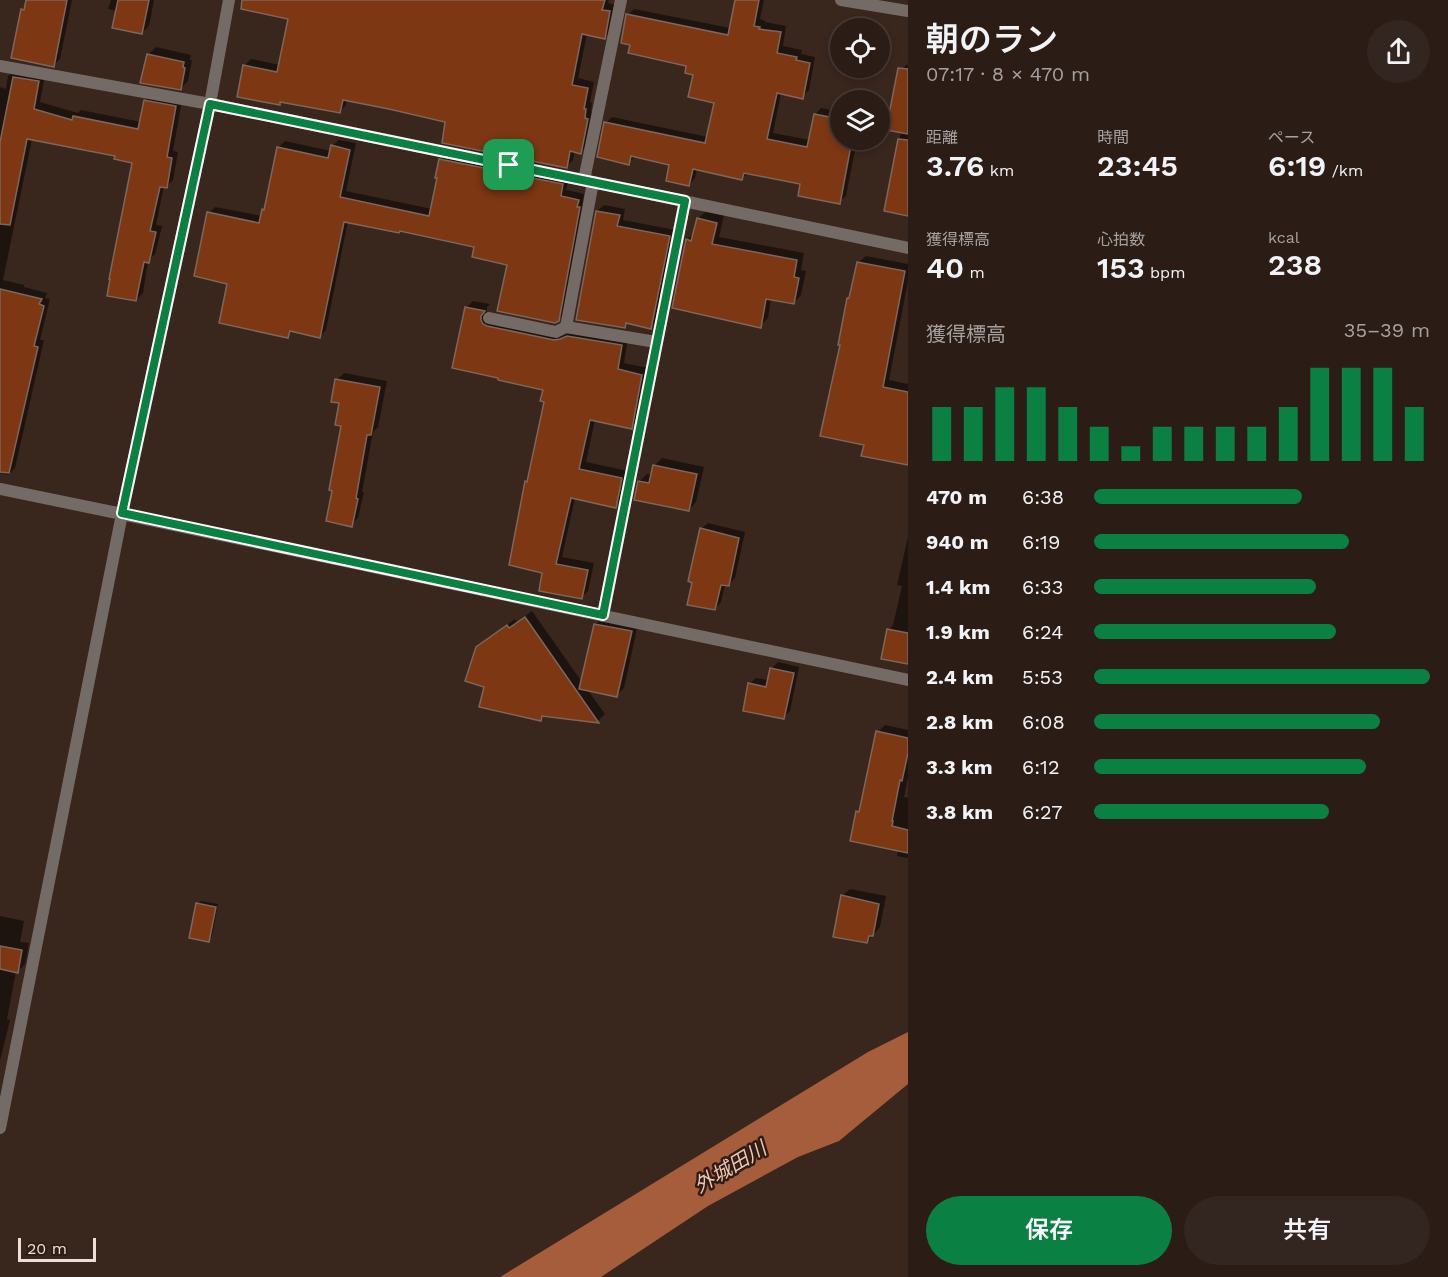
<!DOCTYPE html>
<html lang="ja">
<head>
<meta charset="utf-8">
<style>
  body { margin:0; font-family:"Work Sans","Noto Sans JP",sans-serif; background:#33251f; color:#f1f3f6; height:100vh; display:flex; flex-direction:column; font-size:22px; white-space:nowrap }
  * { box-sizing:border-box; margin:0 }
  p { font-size:20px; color:#a6a1a1 }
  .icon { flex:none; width:33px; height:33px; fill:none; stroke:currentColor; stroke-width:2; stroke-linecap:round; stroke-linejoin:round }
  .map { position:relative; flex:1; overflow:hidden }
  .sheet { display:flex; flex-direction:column; background:#2b1c16; width:540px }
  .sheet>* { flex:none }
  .tools { position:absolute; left:830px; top:18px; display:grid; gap:12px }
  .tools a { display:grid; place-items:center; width:60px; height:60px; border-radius:50%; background:#2b1c16; box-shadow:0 3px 9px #0003,0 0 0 2px #473a35; font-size:30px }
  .scale { position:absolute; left:18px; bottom:15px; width:78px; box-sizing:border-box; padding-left:6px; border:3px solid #ecdfd9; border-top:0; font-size:16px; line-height:21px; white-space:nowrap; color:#ecdfd9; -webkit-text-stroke:4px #2f1c14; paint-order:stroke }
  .pin { position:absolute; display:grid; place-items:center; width:51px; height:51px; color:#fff; margin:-26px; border-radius:12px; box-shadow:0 3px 9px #0006 }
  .round { display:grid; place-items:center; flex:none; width:63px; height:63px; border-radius:32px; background:#33251f }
  .overview { display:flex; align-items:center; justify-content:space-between; height:102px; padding:0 18px }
  h1 { font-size:33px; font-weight:600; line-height:45px }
  .figures { display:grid; grid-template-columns:repeat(3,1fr); gap:9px; height:102px; padding:6px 18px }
  .figures div { display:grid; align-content:center }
  .figures b { font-size:30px; font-weight:600 }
  .figures small { font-size:16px; font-weight:400 }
  .figures p { font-size:16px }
  .chart { height:168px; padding:12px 18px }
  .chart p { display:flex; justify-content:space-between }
  .chart svg { width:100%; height:108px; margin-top:6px; stroke:#0b8043; stroke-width:6 }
  .cta { display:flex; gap:12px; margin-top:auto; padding:12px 18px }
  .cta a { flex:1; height:69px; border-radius:36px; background:#0b8043; color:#fff; font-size:24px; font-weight:600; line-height:69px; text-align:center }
  .cta a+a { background:#33251f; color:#f1f3f6 }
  ul { padding:0 18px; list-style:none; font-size:20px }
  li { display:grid; grid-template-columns:96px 72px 1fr; align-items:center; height:45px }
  li i { height:15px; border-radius:8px; background:#0b8043 }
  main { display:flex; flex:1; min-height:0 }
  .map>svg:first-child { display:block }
  .water { fill:#a65d3b }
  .shadow { fill:#0007 }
  .building { fill:#7d3713; stroke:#7d665c; stroke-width:1.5 }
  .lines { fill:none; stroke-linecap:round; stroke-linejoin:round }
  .service { stroke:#756b66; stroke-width:12 }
  .minor { stroke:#756b66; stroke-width:12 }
  .tertiary { stroke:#756b66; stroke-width:12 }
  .route-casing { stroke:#fff; stroke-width:12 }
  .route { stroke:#0b8043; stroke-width:8 }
  .labels { text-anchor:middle; stroke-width:5; stroke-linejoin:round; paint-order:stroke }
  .water-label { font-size:20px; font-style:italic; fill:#f1c6b4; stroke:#2f1c14 }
</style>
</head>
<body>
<main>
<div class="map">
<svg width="908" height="1277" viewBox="0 0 908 1277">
  <rect width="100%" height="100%" fill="#39261d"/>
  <!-- water -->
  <path class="water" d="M908 1032V1084L839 1141 798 1157 708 1206 601 1277H500L868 1052Z"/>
  <!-- shadow -->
  <g class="shadow">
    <path d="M27 0H72L60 59 53 66 12 58 22 10 26 5Z"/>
    <path d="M111 0H154L149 26 142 33 117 11 108 9Z"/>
    <path d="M256 0H609L608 3 616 5 611 31 604 37 587 34 578 78 594 82 590 102 592 103 591 112H594L587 145 581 152 575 151 573 160 566 167 447 121 347 99 346 105 339 112 282 101 279 104 244 66 251 59 280 65 290 18Z"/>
    <path d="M736 0H764L760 19 765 21V22L786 26 783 46 802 50 801 54 815 57 809 90 802 97 781 93 773 133 810 140 815 115 821 108 840 112V140H857L846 196 839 202 802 183 748 173 742 179 697 169 695 178 689 185 671 164 636 156 628 163 606 123 612 117 708 137 716 101 688 65 632 43 628 15 634 9 730 28Z"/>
    <path d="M156 47 191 55 190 60H192L188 81 180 89 148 55Z"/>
    <path d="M906 65H908V214L886 210 901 131 899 72Z"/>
    <path d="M15 70 45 75 40 102 78 113 81 110 141 122 145 101 152 94 182 100 173 151 178 152 173 180 166 187 164 186 156 225 162 226 155 254 148 261 143 293 136 300 134 162 117 155 32 139 3 280 24 285V287L47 293 45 298 50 299 40 340H44L15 468 8 475 0 473V87L6 89 8 76Z"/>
    <path d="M339 140 356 143 346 191 432 209 439 177 440 160 447 153 569 178 566 190 584 194 583 200 586 201 565 313 558 320 508 264 475 246 400 230 348 221 326 330 320 336 293 331 288 336 229 282 209 213 215 207 262 216 263 210 266 207 278 148 285 141 331 151 332 146Z"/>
    <path d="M604 205 625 209 623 220 675 230 657 321 651 327 629 322 624 327 597 211Z"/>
    <path d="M706 211 724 215 719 237 804 253 801 270 806 271 801 295 794 303 771 299 768 318 760 326 687 240 695 232 698 219Z"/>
    <path d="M866 256 908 264V281L889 380 908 384V464L866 443 842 344 848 299 851 295 858 263Z"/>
    <path d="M473 301 490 304 487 307V313L568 333 628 338 624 363 648 368 638 420 631 427 595 420 586 462 628 471 622 499 615 506 575 498 562 557 594 563 588 591 581 598 544 571 527 482 530 479 546 401 544 389 466 308Z"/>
    <path d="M344 373 387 381 378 427 373 432 362 492H364L358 518 351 525 343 425 337 380Z"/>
    <path d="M662 458 704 467 696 502 689 510 639 482 647 474 652 475 654 466Z"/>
    <path d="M708 523 745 532 735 578 729 585 725 584 721 602 715 609 701 529Z"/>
    <path d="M908 537V663L889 630 893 625 902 586 897 585Z"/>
    <path d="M532 611 582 682 595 625 603 617 638 624 624 688 617 695 587 689 605 714 598 721 545 715 541 719 485 686 477 648 485 640 515 619 517 622Z"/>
    <path d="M778 662 799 667 790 711 784 717 749 684 756 678 769 680 771 669Z"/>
    <path d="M885 725 908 730V777L904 797 908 798V858L897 856 898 850 858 812 862 808 878 732Z"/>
    <path d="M850 889 886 896 880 927 867 942 842 896Z"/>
    <path d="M201 901 218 904 212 936 208 940 197 904Z"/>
    <path d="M0 916 24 921 20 942 29 943 25 964 18 971H16L7 1019 10 1020 0 1061Z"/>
  </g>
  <!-- building -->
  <g class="building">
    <path d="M26 0H67L54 67 11 58 21 9 24 10Z"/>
    <path d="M118 0H149L142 34 112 28Z"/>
    <path d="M242 0H605L602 10 610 11 605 39 582 34 572 85 588 88 584 109H586L585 118 588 119 581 154 570 151 567 168 442 143 445 122 389 109 343 100 340 113 280 102V105L237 97 243 65 277 72 288 19 241 9Z"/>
    <path d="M735 0H759L754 26 760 27 759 29 781 32 777 53 797 57 796 60 810 63 803 99 777 93 767 139 807 147 814 114 840 119V140H852L840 204 798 196 800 184 744 173 742 180 693 169 689 186 666 181 669 165 631 156 629 165 597 157 604 122 705 143 714 103 688 97 693 75 685 73 686 66 628 53 630 45 621 43 626 14 728 35Z"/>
    <path d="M147 54 184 62 183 67 185 68 181 90 140 83Z"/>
    <path d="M898 68 908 69V134L886 130Z"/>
    <path d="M13 77 39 81 34 109 72 120 73 116 138 129 144 100 176 106 167 157 172 158 167 188 160 187 150 231 156 232 149 263 144 262 136 301 107 296 110 279H109L132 163 114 159 115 156 27 139 10 225 0 224V142Z"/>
    <path d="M898 139 908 140V216L884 211Z"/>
    <path d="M331 145 350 150 340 197 429 216 437 178H435L439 159 563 184 561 196 579 200 577 207H580L559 321 555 323 497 311 507 265 472 257 474 247 400 231 399 233 344 222 320 338 290 331 288 338 219 323 227 284 194 276 207 212 259 223 262 209 264 210 277 147 328 158Z"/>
    <path d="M596 211 620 215 617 226 670 236 651 329 626 323 625 328 576 320Z"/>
    <path d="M697 218 717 223 712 244 797 260 794 277 799 278 794 304 766 299 761 328 672 308 686 239 691 241Z"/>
    <path d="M857 262 905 271 883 387 908 392V465L861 456 864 445 820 436 840 345H838L847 298H849Z"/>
    <path d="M0 289 42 299 39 304 44 306 34 346 38 347 9 473 0 472Z"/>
    <path d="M465 307 485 311 481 316V320L483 324 487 326 554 340 560 339 567 336 622 345 618 369 642 375 632 429 590 420 579 469 622 478 616 508 571 498 556 564 588 570 582 599 539 591 542 573 509 565 525 481 527 482 544 402 540 401 543 390 498 380V378L452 368Z"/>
    <path d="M335 379 380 387 371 435H367L356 498 358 499 352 527 326 521 332 491 329 490 341 426 335 425 339 403 331 402Z"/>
    <path d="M653 465 697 474 689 511 634 500 638 481 649 483Z"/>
    <path d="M700 528 739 538 729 586 721 585 715 610 687 605 692 583 688 581Z"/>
    <path d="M525 617 599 723 542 716 541 721 479 707 484 687 465 681 476 647 507 625 509 628Z"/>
    <path d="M594 624 632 631 617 697 579 689Z"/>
    <path d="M887 629 908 633V664L881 659Z"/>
    <path d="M770 668 794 673 784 719 743 711 748 683 766 687Z"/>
    <path d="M876 731 908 738V753L902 781 900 780 892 821H893L892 826 908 830V853L850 841 856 811 859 812Z"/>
    <path d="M841 895 879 904 873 936H869L867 943 833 937Z"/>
    <path d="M196 903 216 907 209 942 189 938Z"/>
    <path d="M0 946 22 950 18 973 0 969Z"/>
  </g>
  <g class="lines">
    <!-- service -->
    <g class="service">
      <path d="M489 318 556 332 566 327 656 342"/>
      <path d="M566 327 593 182"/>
      <path d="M603 616 685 201"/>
    </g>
    <!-- minor -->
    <g class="minor">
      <path d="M0 66 210 104 593 182 908 248"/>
      <path d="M584 180 621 0"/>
      <path d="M0 489 122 514 908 680"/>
    </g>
    <!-- tertiary -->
    <g class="tertiary">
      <path d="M841 0 908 11"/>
      <path d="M0 1128 122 514 210 104 229 0"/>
    </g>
  </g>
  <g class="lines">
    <defs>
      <path id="route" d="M210 104 685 201 603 615 122 513Z"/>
    </defs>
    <!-- route casing -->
    <use href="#route" class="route-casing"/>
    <!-- route -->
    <use href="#route" class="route"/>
  </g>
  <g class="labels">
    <!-- water labels -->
    <g class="water-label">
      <text transform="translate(730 1167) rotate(-31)" y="7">外城田川</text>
    </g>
  </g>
</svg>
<div class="tools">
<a><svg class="icon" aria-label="locate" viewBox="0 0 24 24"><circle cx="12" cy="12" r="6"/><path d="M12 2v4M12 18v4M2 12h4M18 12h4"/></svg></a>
<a><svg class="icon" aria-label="layers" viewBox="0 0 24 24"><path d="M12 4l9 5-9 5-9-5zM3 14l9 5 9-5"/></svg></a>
</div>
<div class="scale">20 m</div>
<div class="pin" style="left:509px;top:165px;background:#1e9e55"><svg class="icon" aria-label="arrive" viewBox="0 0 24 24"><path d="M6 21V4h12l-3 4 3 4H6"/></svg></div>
</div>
<section class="sheet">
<div class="overview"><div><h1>朝のラン</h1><p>07:17 · 8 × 470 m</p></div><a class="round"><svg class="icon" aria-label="share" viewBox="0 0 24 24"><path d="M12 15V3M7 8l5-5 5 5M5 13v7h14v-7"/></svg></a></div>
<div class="figures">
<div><p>距離</p><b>3.76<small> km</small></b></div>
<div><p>時間</p><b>23:45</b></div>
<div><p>ペース</p><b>6:19<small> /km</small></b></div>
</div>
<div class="figures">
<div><p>獲得標高</p><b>40<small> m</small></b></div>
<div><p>心拍数</p><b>153<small> bpm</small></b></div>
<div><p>kcal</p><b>238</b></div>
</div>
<div class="chart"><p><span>獲得標高</span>35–39 m</p>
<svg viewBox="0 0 160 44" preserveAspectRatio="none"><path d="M5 44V22M15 44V22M25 44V14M35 44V14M45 44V22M55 44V30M65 44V38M75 44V30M85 44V30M95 44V30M105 44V30M115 44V22M125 44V6M135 44V6M145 44V6M155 44V22"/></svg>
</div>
<ul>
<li><b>470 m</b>6:38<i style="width:62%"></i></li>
<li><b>940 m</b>6:19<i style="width:76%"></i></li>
<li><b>1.4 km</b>6:33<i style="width:66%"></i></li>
<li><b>1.9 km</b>6:24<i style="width:72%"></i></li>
<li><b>2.4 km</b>5:53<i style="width:100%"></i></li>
<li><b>2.8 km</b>6:08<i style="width:85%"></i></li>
<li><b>3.3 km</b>6:12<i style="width:81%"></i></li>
<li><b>3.8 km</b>6:27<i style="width:70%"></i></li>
</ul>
<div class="cta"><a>保存</a><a>共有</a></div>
</section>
</main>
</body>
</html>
